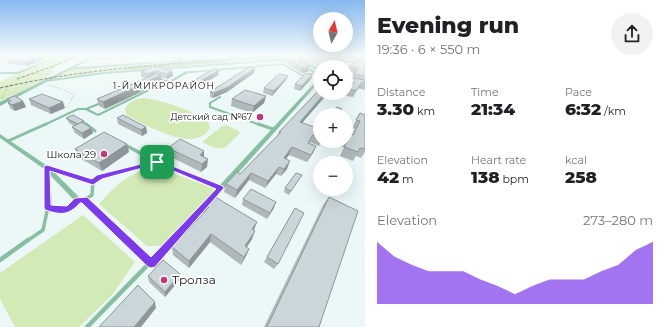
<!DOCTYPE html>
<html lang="en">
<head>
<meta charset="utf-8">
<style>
  body { margin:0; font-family:Montserrat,sans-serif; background:#f2f2f2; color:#202124; height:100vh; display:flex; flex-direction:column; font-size:15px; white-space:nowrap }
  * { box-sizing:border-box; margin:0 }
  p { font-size:13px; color:#757577 }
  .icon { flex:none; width:22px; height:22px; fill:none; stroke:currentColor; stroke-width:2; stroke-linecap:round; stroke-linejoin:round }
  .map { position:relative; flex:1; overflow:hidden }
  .drawer { display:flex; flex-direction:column; background:#fff; width:300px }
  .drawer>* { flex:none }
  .needle { width:26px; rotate:8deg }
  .buttons { position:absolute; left:313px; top:12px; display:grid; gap:8px }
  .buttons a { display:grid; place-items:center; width:40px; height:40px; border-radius:50%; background:#fff; box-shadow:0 4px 16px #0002; font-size:20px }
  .pin { position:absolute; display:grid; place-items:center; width:34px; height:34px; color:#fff; margin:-17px; border-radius:8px; box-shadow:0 2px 6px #0006 }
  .round { display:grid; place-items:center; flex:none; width:42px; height:42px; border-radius:21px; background:#f2f2f2 }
  .head { display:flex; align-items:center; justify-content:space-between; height:68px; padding:0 12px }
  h1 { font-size:22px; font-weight:800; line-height:30px }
  .stats { display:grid; grid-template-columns:repeat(3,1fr); gap:6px; height:68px; padding:4px 12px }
  .stats div { display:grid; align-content:center }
  .stats b { font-size:17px; font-weight:800 }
  .stats small { font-size:11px; font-weight:400 }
  .stats p { font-size:11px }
  .chart { height:112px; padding:8px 12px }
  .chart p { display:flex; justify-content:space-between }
  .chart svg { width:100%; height:72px; margin-top:4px; fill:#7c3aed; opacity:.7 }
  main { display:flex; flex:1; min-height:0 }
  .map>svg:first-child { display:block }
  .green { fill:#d2eab5 }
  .forest { fill:#9ebc76 }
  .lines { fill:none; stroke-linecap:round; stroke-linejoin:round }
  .path-far1 { stroke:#808a89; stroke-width:1; stroke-dasharray:0.5 1.5; stroke-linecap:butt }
  .path { stroke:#808a89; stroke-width:1.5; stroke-dasharray:1.5 4.5; stroke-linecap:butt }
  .service-far4 { stroke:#88bfa1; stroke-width:1.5 }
  .service-far3 { stroke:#88bfa1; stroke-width:2 }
  .service-far2 { stroke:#88bfa1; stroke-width:3 }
  .service-far1 { stroke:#88bfa1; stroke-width:3.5 }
  .service { stroke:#88bfa1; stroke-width:4.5 }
  .minor { fill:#88bfa1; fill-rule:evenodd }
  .tertiary { fill:#88bfa1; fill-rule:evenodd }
  .rail { stroke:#303736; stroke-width:1; stroke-dasharray:3.5 1.5; stroke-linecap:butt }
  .wall { fill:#afb8bb }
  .shaded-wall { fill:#8e9699 }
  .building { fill:#cbd6da; stroke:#8e9699 }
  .route { fill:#7c3aed; stroke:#fff; fill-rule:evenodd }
  .poi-dot { fill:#c13978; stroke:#fff; stroke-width:1.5 }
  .labels { text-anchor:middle; stroke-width:3.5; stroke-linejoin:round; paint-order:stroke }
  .far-neighbourhood-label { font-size:9px; letter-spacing:1px; fill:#0c1110; stroke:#fff }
  .far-poi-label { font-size:9px; fill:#0c1110; stroke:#fff; text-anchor:end }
  .poi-label { font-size:10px; fill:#0c1110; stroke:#fff; text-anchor:end }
  .near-poi-label { font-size:12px; fill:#0c1110; stroke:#fff; text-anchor:start }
</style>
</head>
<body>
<main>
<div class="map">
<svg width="365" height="327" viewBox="0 0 365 327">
  <rect width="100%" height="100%" fill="#ebf8f7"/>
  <!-- green -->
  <g class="green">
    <path d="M58 56H93L88 58H79L52 70 55 72 50 74 49 78 0 101V82L17 73Z"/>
    <path d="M262 56H311L306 57 334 60 333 63 279 60 232 62 229 60H222L128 67 124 69 125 70 53 78 72 70Z"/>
    <path d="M144 98C157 99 199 112 208 121L210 128C194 155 146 124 127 116L125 109C129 101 136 99 144 98Z"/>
    <path d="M226 125 239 131 240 133C225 147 225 154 204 143L203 141 221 127Z"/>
    <path d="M154 166 215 189 164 246H147L99 204C117 183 128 175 154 166Z"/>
    <path d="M83 215 135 262 112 295 79 327H15L0 299V273Z"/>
  </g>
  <!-- forest -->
  <path class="forest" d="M222 60H229L231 62 125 70 124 69 128 67Z"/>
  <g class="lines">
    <!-- path-far1 -->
    <g class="path-far1">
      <path d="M259 57 272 56"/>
      <path d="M26 74H51"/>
      <path d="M22 76 32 82"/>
      <path d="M47 85 59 88 74 95 69 104"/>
      <path d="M2 98 8 87 18 77"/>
      <path d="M87 203 128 241"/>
    </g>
    <!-- path -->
    <path class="path" d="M127 240 146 258"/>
    <!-- service-far4 -->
    <g class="service-far4">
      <path d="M179 59 189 56"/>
      <path d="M338 60 365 64"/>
      <path d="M193 72 283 64 301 75 315 73"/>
      <path d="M159 79 167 81"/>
      <path d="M157 86 173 80"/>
    </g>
    <!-- service-far3 -->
    <g class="service-far3">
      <path d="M220 97 210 103V107L260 125"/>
      <path d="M86 109 98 115 159 85"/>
      <path d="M81 120 87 125"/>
      <path d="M44 125 78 109H86L101 103"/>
    </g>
    <!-- service-far2 -->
    <g class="service-far2">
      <path d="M86 124 95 131"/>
      <path d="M258 124 273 129"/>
      <path d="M8 141 46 124"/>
      <path d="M47 168 71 175"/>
      <path d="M107 175 157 162"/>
    </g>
    <!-- service-far1 -->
    <g class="service-far1">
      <path d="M67 174 93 182"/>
      <path d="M93 182 100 177 111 174"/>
      <path d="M212 198 221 188"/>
      <path d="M78 200H84L92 195 93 182"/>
      <path d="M27 241 43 230 48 207"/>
      <path d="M171 241 205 205"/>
    </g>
    <!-- service -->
    <g class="service">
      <path d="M0 260 28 240"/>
      <path d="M87 327 172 240"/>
    </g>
    <!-- minor -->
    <g class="minor">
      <path d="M57 56H60L18 74H0V72H17Z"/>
      <path d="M121 56H124L107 60 91 58 92 57 107 58Z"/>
      <path d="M168 56H170L183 61 180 62Z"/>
      <path d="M342 56H345L340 59 335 67H331L338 57Z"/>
      <path d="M279 59 296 62 294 63 279 61 104 74 45 82 43 81 45 80 104 72Z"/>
      <path d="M301 65H303L320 74V76L301 67Z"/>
      <path d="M186 71H193L195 72 193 73H188L174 81 171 80Z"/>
      <path d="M319 78H320V81L223 190H219L155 163 118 143 119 142H123L159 161 220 185Z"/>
      <path d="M0 134 49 167 82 200C71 215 62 214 45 209L44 207V169L0 138ZM50 175 74 200C66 208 62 208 52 205Z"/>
    </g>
    <!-- tertiary -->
    <path class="tertiary" d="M93 56H97L76 67 243 56H256L70 70 0 106V102Z"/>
    <!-- rail -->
    <g class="rail">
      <path d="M17 79 54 66 75 56"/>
      <path d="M0 88C91 67 183 63 276 56"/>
    </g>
  </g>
  <!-- wall -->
  <g class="wall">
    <path d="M0 56H50V57L27 66 8 64 7 60 9 59 0 58Z"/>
    <path d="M196 56H210V57L197 58Z"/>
    <path d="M306 56H332L330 67H320V71H318L298 61 299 60 308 61Z"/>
    <path d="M349 56H365V90L358 88 353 97 346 96 350 88 346 87V77L352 78 354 73 347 72 349 66 358 61 347 59Z"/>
    <path d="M288 59 294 60 308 72 301 73 287 64Z"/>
    <path d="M152 67 172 71 173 76 167 79 161 77 162 82 105 109 99 106 97 99 146 78 141 77V72Z"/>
    <path d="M255 68 254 73 227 92 213 98 210 97V92Z"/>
    <path d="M218 75 192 91 187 90V84Z"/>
    <path d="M312 75 311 79 300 91 294 89 295 84Z"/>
    <path d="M286 80 272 96 263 93 264 88Z"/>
    <path d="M320 93H332L330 95H327L302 123 320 129V141H322L319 146 310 142 309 143 316 146 313 153 307 162 289 155 286 159 287 169 281 176 276 174 265 188 249 180 235 198 224 192 226 184 240 174 277 136 279 132Z"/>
    <path d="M266 96 264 103 252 113 231 106 232 99Z"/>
    <path d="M7 99 23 101 26 107 15 111 11 109 8 103 9 102Z"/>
    <path d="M29 99 65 108 51 114 31 105Z"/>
    <path d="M360 113 365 115V152L361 158 356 156 353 161 340 156 344 147 339 146 341 141H346V133L352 135 355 129 352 128Z"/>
    <path d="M66 118 84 121 85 124 91 128 93 133 84 139 75 133 72 127 74 126 69 123Z"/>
    <path d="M117 118 146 127 147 133 142 136 118 124Z"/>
    <path d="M127 144 129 152 102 171 78 157 75 149Z"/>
    <path d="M168 148 204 157 207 167 201 172 169 156Z"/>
    <path d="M299 179 289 195 284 192 285 188Z"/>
    <path d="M329 197 319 327H264L323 205Z"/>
    <path d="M243 199 274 208 267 219 242 205Z"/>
    <path d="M203 204 253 230 252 239 247 247 249 249 246 256 241 265 210 242 189 268 173 255 172 247 204 213 203 212Z"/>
    <path d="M295 208 278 264 274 269 264 262Z"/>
    <path d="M180 274V279L165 297 149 282 148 276Z"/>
  </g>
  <!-- shaded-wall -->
  <g class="shaded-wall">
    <path d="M43 56H50V57L27 66 25 62Z"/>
    <path d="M127 56H132L120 59V57Z"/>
    <path d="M333 62 330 67H320L319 66Z"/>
    <path d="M309 67 308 72 301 73 303 68Z"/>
    <path d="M255 68 254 73 227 92 213 98 214 93Z"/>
    <path d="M219 70 218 75 192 91V86Z"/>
    <path d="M156 71V76L148 79V74Z"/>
    <path d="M172 71 173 76 167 79V74Z"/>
    <path d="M161 75 162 82 105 109 103 102Z"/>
    <path d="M312 75 311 79 300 91 302 86Z"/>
    <path d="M288 76 286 80 272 96 274 91Z"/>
    <path d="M325 93H327L297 129 300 122Z"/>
    <path d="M266 96 264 103 252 113 254 106Z"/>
    <path d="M23 101 26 107 15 111 12 105Z"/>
    <path d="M63 102 65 108 51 114 49 108Z"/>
    <path d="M146 127 147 133 142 136 141 130Z"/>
    <path d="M91 128 93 133 84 139 82 133Z"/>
    <path d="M127 144 129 152 102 171 99 163Z"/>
    <path d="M316 146 313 153 307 162 311 155Z"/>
    <path d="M292 147 289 155 281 166 284 158Z"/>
    <path d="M204 151V159L200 155Z"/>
    <path d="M208 159 207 167 201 172 202 164Z"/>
    <path d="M290 161 287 169 281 176 284 169Z"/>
    <path d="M279 167 276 174 265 188 268 181Z"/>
    <path d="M251 173 249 180 235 198 237 190Z"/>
    <path d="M351 179 348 183 346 184V180Z"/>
    <path d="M276 202 274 208 267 219 270 213Z"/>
    <path d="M257 222 254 230 249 237 252 229Z"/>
    <path d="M255 231 252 239 242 254 245 246Z"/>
    <path d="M211 234 210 242 189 268V261Z"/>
    <path d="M249 249 246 256 241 265 244 257Z"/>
    <path d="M180 274V279L165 297V292Z"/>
    <path d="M155 302 156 308 141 327H134Z"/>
  </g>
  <!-- building -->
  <g class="building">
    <path d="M5 56H43L25 62 7 60 14 57Z"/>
    <path d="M307 56H332L333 60 330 65 319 66 321 67H320V70H319L299 60 309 61Z"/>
    <path d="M288 59 294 60 309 67 303 68Z"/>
    <path d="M359 60 365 61V76L354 74 358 68 349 66Z"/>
    <path d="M152 67H158L172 71 167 74 156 71 148 74 141 72Z"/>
    <path d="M249 67 255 68 228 87 214 93 210 92Z"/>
    <path d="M216 68 219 70 192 86 187 84Z"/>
    <path d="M306 73 312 75 302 86 295 84Z"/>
    <path d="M156 74 161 75 103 102 97 99Z"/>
    <path d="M279 74 288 76 274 91 264 88Z"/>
    <path d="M346 77 365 80V83L362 82 356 91 349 89 354 82 346 80Z"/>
    <path d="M320 89V93H325L300 122 320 129V137L313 135 308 143 316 146 311 155 292 147 284 158 290 161 284 169 279 167 268 181 251 173 237 190 226 184 237 172 240 174 281 132H279Z"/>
    <path d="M245 90 266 96 254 106 232 99Z"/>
    <path d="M42 94 63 102 49 108 29 99Z"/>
    <path d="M15 96 23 101 12 105 8 103 11 101 7 99Z"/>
    <path d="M337 107 342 109 337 115H330Z"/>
    <path d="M360 113 365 115V149L360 148 358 152 344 147 349 139 346 138V133L353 135 360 121 356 120Z"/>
    <path d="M73 115 84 121 78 124 66 118Z"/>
    <path d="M123 115 146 127 141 130 117 118Z"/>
    <path d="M82 122 91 128 82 133 72 127Z"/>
    <path d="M104 132 127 144 99 163 75 149Z"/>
    <path d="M180 139 204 151 200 155 208 159 202 164 168 148Z"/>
    <path d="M296 173 302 175 291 191 285 188Z"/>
    <path d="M346 175 351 179 346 180Z"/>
    <path d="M251 189 276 202 270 213 243 199Z"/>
    <path d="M212 195 257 222 252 229 255 231 245 246 249 249 244 257 211 234 189 261 172 247 209 207 203 204Z"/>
    <path d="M329 197 358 211 319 327H267Z"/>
    <path d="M295 208 304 213 278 264 267 257Z"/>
    <path d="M163 260 180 274 165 292 148 276Z"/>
    <path d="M138 285 155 302 134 327H99Z"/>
  </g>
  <!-- sky -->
  <linearGradient id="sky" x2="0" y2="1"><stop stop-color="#87b8f0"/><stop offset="0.55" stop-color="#f6fcfb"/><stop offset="1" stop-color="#f6fcfb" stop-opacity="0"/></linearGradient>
  <rect width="365" height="101" fill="url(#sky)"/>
  <!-- route -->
  <path class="route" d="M157 160 223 186 224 188 155 267 151 268 148 267 82 203H80C68 216 61 215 45 210L44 207V166L47 165 92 179 97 175ZM157 164 216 189 151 257 87 197 75 198 67 206 51 205 50 171 93 185 102 179Z"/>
  <!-- markers -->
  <g class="poi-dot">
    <circle cx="260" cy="117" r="4"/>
    <circle cx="104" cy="154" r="4"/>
    <circle cx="164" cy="280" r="4"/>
  </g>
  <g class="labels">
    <!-- far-neighbourhood labels -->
    <g class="far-neighbourhood-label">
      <text x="164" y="89">1-Й МИКРОРАЙОН</text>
    </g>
    <!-- far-poi labels -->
    <g class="far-poi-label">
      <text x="252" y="120">Детский сад №67</text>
    </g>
    <!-- poi labels -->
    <g class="poi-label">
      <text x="96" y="158">Школа 29</text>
    </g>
    <!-- near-poi labels -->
    <g class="near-poi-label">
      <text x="172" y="284">Тролза</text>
    </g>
  </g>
</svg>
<div class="buttons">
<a><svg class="needle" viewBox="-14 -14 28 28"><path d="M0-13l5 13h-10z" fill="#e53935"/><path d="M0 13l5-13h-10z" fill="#757577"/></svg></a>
<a><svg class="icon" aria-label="locate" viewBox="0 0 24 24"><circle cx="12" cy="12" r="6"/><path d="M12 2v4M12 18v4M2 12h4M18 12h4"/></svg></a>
<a>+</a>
<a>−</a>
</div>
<div class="pin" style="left:157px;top:162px;background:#1e9e55"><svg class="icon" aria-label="arrive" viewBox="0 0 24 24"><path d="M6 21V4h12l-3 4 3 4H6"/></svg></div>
</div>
<section class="drawer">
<div class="head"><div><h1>Evening run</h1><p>19:36 · 6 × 550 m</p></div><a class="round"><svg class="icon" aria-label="share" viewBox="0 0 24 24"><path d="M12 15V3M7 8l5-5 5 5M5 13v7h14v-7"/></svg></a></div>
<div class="stats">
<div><p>Distance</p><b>3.30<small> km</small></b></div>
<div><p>Time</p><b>21:34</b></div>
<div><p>Pace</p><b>6:32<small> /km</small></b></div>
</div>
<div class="stats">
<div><p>Elevation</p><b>42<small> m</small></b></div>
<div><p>Heart rate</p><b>138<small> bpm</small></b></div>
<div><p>kcal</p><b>258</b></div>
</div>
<div class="chart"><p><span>Elevation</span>273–280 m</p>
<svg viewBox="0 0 160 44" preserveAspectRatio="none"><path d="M0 44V6L10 15L20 20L30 24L40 24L50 24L60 29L70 33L80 38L90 33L100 29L110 29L120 29L130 24L140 20L150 11L160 6V44z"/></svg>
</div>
</section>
</main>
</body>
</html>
